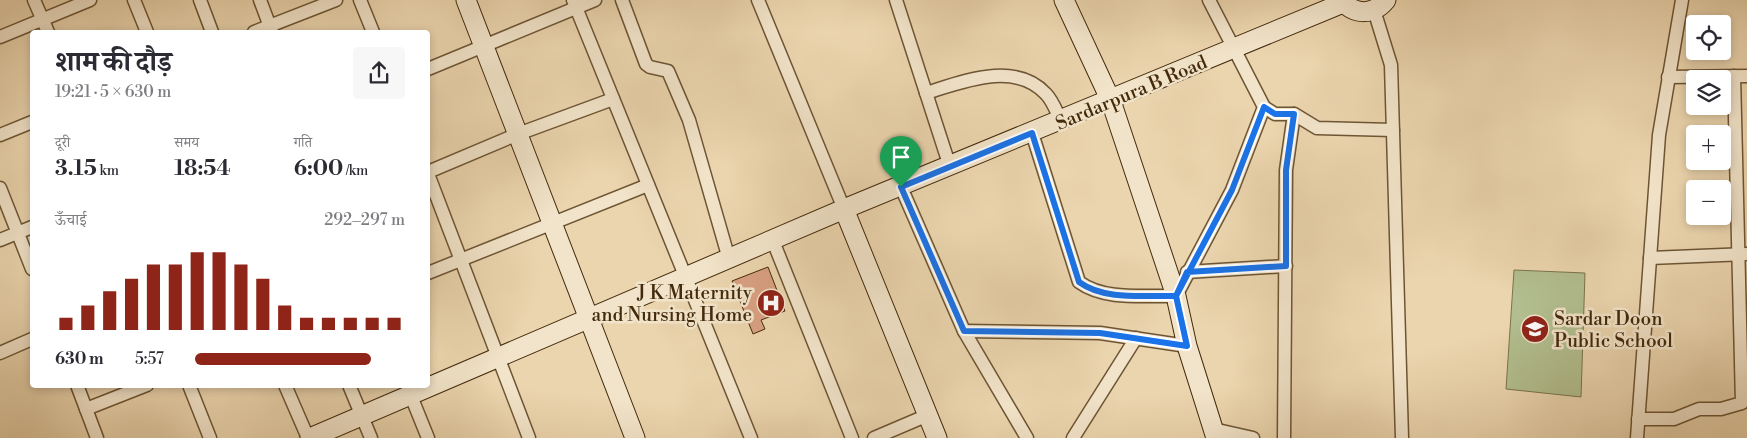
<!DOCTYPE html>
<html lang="hi">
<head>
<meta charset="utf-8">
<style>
  body { margin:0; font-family:"Libre Bodoni","Noto Serif Devanagari",serif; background:#f7f7f7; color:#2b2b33; height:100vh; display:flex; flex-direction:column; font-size:19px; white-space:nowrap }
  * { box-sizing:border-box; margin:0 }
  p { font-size:16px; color:#7c7c81 }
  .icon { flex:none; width:28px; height:28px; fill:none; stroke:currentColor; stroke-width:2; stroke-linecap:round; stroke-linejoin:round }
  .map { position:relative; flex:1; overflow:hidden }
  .drawer { position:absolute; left:30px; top:30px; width:400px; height:358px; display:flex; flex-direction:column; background:#fff; border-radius:5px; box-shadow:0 2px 8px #0003 }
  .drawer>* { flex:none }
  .controls { position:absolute; left:1686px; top:15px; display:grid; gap:10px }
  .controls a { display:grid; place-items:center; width:45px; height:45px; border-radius:5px; background:#fff; box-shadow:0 2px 8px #0003; font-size:25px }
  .pin { position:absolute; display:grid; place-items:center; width:42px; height:42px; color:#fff; margin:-51px -21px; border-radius:50% 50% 50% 0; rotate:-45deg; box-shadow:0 0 5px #0007 }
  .pin .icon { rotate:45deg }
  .round { display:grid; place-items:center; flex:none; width:52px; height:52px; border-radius:5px; background:#f7f7f7 }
  .summary { display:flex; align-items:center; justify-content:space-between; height:85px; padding:0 25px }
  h1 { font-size:28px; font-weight:700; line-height:38px }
  .stats { display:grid; grid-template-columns:repeat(3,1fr); gap:8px; height:85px; padding:5px 25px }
  .stats div { display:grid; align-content:center }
  .stats b { font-size:21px; font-weight:700 }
  .stats small { font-size:14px; font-weight:400 }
  .stats p { font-size:14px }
  .chart { height:140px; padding:10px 25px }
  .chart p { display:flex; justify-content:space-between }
  .chart svg { width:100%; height:90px; margin-top:5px; stroke:#8f2418; stroke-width:6 }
  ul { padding:0 25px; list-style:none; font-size:16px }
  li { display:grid; grid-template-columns:80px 60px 1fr; align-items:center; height:38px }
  li i { height:12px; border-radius:6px; background:#8f2418 }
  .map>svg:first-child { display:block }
  .green { fill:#b2be8f; stroke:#7a744d }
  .building { fill:#d8a081; stroke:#432a0b }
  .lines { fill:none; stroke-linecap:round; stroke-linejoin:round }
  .street-casing { stroke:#6d5534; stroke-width:15 }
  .secondary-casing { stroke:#432a0b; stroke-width:21 }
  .street { stroke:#f2e4ca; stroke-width:12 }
  .secondary { stroke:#f2e4ca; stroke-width:19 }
  .route-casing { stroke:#fff; stroke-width:10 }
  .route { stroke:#1a73e8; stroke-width:6 }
  .labels { text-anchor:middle; stroke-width:5; stroke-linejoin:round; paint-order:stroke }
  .street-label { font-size:19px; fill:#432a0b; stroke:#f2e4ca }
  .poi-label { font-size:19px; fill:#432a0b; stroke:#f2e4ca; text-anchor:end }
</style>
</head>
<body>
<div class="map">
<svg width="1747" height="438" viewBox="0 0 1747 438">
  <rect width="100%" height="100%" fill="#ebd5ae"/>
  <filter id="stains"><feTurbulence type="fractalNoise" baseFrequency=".004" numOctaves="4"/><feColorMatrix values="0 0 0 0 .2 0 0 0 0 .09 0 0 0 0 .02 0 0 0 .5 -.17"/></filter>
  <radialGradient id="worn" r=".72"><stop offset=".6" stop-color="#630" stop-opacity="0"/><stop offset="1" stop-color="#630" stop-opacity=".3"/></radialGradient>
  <!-- green -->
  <path class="green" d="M1514 270 1585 273 1581 397 1506 389Z"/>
  <!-- building -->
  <path class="building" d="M768 267 785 311 761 320 765 329 753 334 732 281Z"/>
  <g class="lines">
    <defs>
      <g id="street">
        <path d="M34 0 48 32"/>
        <path d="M134 0 147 32"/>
        <path d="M200 0 212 32"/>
        <path d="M260 0 272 32"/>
        <path d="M360 0 373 32"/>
        <path d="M573 0 751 438"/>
        <path d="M622 0 646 64 650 67 668 71 689 120 729 259"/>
        <path d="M758 0 844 209"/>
        <path d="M896 0 950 167"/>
        <path d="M1374 10 1391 65 1402 438"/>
        <path d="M254 32 336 0"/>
        <path d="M0 37 90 0"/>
        <path d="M428 69 595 0"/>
        <path d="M1668 77 1747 76"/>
        <path d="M926 93C962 82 1015 60 1046 94 1053 101 1057 113 1061 121"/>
        <path d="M1264 107 1275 114H1294L1286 170 1284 438"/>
        <path d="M1294 114 1317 128 1393 130"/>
        <path d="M1032 133 1079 282C1105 301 1145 295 1176 296L1232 190 1264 107 1209 0"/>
        <path d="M0 135 32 122"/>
        <path d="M428 172 518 134 613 99"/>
        <path d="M428 174 529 438"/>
        <path d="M901 187 964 331 1027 438"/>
        <path d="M0 188 32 269"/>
        <path d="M0 240 32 227"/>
        <path d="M773 241 852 438"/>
        <path d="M1650 258 1747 254"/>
        <path d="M1187 272 1286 266"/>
        <path d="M428 273 648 185"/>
        <path d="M964 331 1100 333 1187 346"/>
        <path d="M0 353 32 339"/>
        <path d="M77 385 97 438"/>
        <path d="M189 385 210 438"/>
        <path d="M285 385 308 438"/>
        <path d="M349 385 371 438"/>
        <path d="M411 396 428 438"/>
        <path d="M86 409 147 385"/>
        <path d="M1638 419H1674L1699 409H1721L1742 403 1734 76"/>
        <path d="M1213 429 1253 438"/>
        <path d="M874 438 928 415"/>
        <path d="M1073 438 1136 338"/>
        <path d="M1637 438 1659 135 1682 0"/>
      </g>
      <g id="secondary">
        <path d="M466 0 635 438"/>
        <path d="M1064 0 1111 101 1176 296 1187 346 1216 438"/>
        <path d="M1342 0C1354 16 1374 15 1386 0"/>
        <path d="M844 209 937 438"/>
        <path d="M310 438 844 209 1343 3"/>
      </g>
    </defs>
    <!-- street casing -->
    <use href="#street" class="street-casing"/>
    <!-- secondary casing -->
    <use href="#secondary" class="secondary-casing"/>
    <!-- street -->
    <use href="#street" class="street"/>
    <!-- secondary -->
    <use href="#secondary" class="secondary"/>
  </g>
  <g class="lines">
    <defs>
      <path id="route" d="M901 187 1032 133 1079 282C1105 301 1145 295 1176 296L1187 272 1286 266V170L1294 114H1275L1264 107 1232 190 1176 296 1187 346 1100 333 964 331 901 187"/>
    </defs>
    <!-- route casing -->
    <use href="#route" class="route-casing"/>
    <!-- route -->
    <use href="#route" class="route"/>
  </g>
  <!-- icons -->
  <defs>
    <symbol id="hospital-disc" viewBox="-11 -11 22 22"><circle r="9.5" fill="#8f2418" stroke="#f2e4ca"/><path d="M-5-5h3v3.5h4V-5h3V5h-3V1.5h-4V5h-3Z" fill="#fff"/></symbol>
    <symbol id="school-disc" viewBox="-11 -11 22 22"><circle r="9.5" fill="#8f2418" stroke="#f2e4ca"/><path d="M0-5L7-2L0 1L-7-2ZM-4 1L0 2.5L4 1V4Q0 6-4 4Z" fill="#fff"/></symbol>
  </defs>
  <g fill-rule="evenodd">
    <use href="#hospital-disc" x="755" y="287" width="32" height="32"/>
    <use href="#school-disc" x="1519" y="313" width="32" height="32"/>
  </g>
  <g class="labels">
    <!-- street labels -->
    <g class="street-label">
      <text transform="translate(1131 92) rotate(-23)" y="7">Sardarpura B Road</text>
    </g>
    <!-- poi labels -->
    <g class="poi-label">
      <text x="752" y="299">J K Maternity<tspan x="752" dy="22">and Nursing Home</tspan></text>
      <text x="1554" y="325" text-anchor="start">Sardar Doon<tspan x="1554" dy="22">Public School</tspan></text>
    </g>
  </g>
  <rect width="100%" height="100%" filter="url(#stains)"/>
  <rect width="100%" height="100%" fill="url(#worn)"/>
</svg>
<div class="controls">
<a><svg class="icon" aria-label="locate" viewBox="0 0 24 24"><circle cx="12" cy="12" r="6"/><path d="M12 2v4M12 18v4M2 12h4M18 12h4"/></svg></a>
<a><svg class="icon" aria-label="layers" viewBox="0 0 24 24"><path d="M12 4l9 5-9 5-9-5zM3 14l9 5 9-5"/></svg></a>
<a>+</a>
<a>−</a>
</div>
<div class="pin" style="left:901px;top:187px;background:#1e9e55"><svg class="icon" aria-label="arrive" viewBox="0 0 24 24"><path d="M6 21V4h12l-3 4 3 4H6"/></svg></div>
<section class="drawer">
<div class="summary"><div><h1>शाम की दौड़</h1><p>19:21 · 5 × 630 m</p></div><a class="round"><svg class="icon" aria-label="share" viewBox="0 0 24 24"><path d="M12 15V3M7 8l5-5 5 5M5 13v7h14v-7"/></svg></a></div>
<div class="stats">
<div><p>दूरी</p><b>3.15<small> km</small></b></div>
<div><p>समय</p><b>18:54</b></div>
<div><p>गति</p><b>6:00<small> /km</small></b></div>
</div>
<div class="chart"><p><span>ऊँचाई</span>292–297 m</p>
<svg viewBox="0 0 160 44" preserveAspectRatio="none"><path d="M5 44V38M15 44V32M25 44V25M35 44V19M45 44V12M55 44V12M65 44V6M75 44V6M85 44V12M95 44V19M105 44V32M115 44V38M125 44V38M135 44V38M145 44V38M155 44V38"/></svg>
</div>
<ul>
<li><b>630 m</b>5:57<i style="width:84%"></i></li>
</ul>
</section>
</div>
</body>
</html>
